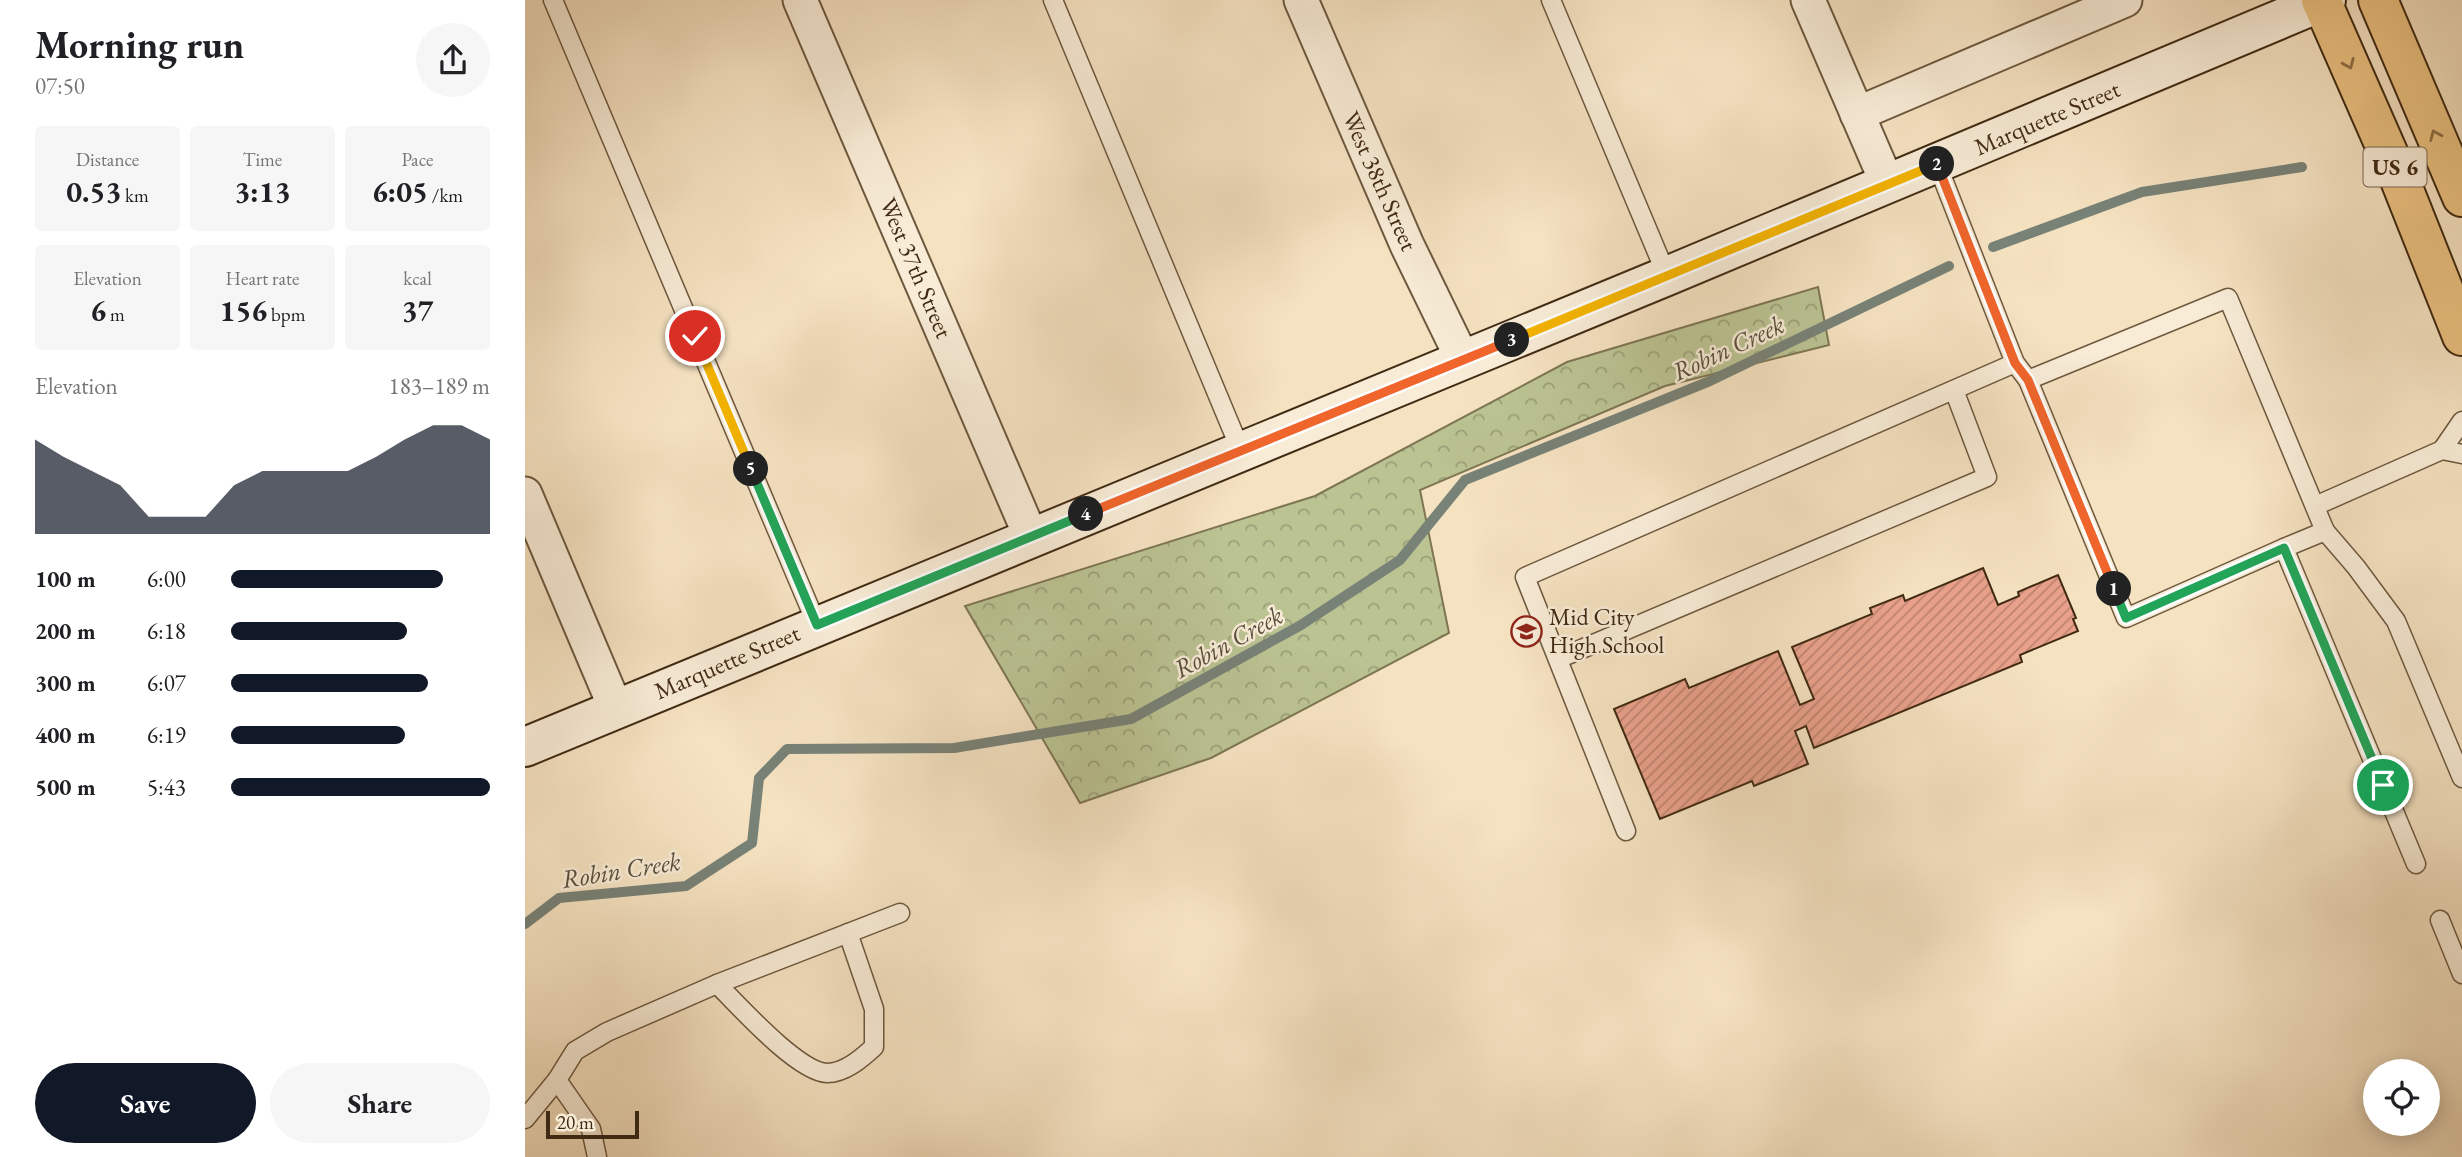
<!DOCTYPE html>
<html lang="en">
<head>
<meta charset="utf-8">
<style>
  body { margin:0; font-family:"EB Garamond",serif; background:#f6f6f6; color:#202124; height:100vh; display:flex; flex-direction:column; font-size:26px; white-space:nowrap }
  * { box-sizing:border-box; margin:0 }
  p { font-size:23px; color:#757577 }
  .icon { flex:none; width:38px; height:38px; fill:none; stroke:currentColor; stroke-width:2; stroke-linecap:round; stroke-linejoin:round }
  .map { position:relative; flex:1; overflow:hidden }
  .drawer { display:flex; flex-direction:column; background:#fff; width:525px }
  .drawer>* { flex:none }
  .fabs { position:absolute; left:1838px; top:1059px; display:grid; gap:14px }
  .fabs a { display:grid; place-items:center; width:77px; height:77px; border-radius:50%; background:#fff; box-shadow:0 4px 18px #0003; font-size:35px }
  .scale { position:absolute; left:21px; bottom:18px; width:93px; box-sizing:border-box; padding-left:7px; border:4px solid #412a13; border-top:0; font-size:19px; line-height:24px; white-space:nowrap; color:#412a13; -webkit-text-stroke:5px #f8ecd7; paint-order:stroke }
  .pin { position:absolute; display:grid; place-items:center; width:60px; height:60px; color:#fff; margin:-30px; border:4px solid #fff; border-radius:50%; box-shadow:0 2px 7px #0007 }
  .km { position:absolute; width:35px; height:35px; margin:-18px; border-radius:50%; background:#222; color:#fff; font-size:19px; line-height:35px; text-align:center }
  .round { display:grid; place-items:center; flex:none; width:74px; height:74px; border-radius:37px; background:#f6f6f6 }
  .overview { display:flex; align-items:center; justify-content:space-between; height:119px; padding:0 35px }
  h1 { font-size:38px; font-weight:700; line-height:52px }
  .stats { display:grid; grid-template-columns:repeat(3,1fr); gap:10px; height:119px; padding:7px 35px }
  .stats div { display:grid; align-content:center; border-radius:7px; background:#f6f6f6; text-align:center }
  .stats b { font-size:30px; font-weight:700 }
  .stats small { font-size:19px; font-weight:400 }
  .stats p { font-size:19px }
  .chart { height:196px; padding:14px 35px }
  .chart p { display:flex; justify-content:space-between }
  .chart svg { width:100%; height:126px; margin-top:7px; fill:#111827; opacity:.7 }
  .cta { display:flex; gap:14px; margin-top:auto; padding:14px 35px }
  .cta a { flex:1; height:80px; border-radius:42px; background:#111827; color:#fff; font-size:28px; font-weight:700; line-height:80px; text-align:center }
  .cta a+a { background:#f6f6f6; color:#202124 }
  ul { padding:0 35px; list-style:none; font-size:23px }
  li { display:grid; grid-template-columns:112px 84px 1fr; align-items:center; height:52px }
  li i { height:18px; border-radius:9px; background:#111827 }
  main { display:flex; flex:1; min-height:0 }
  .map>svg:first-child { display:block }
  .forest { fill:url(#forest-crowns); stroke:#7e7653; stroke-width:2 }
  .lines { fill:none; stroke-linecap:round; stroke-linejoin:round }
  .stream { stroke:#788277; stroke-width:10 }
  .building { fill:url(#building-hatch); stroke:#412a13; stroke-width:2 }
  .lane-casing { stroke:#6e583e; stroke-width:21 }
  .street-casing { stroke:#6e583e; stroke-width:37 }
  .secondary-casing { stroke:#412a13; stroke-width:42 }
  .primary-casing { stroke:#412a13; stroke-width:42 }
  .lane { stroke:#f8ecd7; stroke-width:18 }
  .street { stroke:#f8ecd7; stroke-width:33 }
  .secondary { stroke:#f8ecd7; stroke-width:38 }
  .primary { stroke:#eac180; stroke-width:38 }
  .oneway { stroke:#8d6e44 }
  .split-1-casing { stroke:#fff; stroke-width:14 }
  .split-2-casing { stroke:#fff; stroke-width:14 }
  .split-3-casing { stroke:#fff; stroke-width:14 }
  .split-4-casing { stroke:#fff; stroke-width:14 }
  .split-5-casing { stroke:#fff; stroke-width:14 }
  .split-6-casing { stroke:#fff; stroke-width:14 }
  .split-1 { stroke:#22a559; stroke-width:9 }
  .split-2 { stroke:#f0652b; stroke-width:9 }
  .split-3 { stroke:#f5b400; stroke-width:9 }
  .split-4 { stroke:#f0652b; stroke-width:9 }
  .split-5 { stroke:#22a559; stroke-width:9 }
  .split-6 { stroke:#f5b400; stroke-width:9 }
  .labels { text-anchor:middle; stroke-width:5; stroke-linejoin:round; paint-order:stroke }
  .shield { fill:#f8ecd7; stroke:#78644e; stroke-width:2 }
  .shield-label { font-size:23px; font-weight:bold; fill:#412a13 }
  .street-label { font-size:24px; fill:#412a13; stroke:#f8ecd7 }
  .poi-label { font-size:24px; fill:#412a13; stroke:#f8ecd7; text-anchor:start }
  .water-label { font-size:26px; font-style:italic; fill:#584f3c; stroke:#f8ecd7 }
</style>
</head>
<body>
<main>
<section class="drawer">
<div class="overview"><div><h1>Morning run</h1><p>07:50</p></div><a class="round"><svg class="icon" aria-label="share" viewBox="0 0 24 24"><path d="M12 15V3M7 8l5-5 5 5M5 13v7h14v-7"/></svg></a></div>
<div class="stats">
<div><p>Distance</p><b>0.53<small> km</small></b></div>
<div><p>Time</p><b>3:13</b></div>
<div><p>Pace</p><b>6:05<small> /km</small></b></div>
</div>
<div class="stats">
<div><p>Elevation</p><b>6<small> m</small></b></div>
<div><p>Heart rate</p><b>156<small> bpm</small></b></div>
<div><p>kcal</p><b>37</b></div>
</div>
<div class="chart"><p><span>Elevation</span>183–189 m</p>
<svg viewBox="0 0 160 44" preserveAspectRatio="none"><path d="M0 44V11L10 17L20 22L30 27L40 38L50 38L60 38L70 27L80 22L90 22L100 22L110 22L120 17L130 11L140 6L150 6L160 11V44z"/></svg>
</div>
<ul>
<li><b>100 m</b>6:00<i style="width:82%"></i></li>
<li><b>200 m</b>6:18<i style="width:68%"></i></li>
<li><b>300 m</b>6:07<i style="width:76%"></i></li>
<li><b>400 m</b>6:19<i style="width:67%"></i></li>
<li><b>500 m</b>5:43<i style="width:100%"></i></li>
</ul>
<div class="cta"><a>Save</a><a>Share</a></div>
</section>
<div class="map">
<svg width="1937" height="1157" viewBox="0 0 1937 1157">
  <defs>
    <pattern id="forest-crowns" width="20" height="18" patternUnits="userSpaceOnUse" patternTransform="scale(1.75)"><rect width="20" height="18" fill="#bbc393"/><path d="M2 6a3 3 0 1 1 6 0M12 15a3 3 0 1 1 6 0" fill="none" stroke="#9a9f77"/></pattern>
    <pattern id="building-hatch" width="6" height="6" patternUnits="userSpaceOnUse" patternTransform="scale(1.75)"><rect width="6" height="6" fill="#e9a18b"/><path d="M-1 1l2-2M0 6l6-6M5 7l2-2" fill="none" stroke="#be8370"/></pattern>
  </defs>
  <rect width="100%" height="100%" fill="#f5e2c1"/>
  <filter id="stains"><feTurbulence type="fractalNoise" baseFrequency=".00286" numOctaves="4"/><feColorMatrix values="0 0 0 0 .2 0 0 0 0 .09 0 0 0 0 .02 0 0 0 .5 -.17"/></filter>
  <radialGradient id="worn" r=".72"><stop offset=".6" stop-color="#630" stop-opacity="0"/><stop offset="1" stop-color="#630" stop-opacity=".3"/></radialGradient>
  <!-- forest -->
  <path class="forest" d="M1293 287 1304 345 1140 386 895 490 924 633 686 758 555 803 440 606 790 496 1042 362Z"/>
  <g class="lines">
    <!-- stream -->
    <g class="stream">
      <path d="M1468 247 1617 192 1777 167"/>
      <path d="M0 924 34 898 161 886 227 843 234 778 262 749 429 748 606 719 776 625 875 560 940 480 1185 381 1424 266"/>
    </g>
  </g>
  <!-- building -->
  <path class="building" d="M1458 568 1473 605 1494 596 1493 592 1533 575 1551 618 1548 619 1553 631 1495 655 1497 662 1289 748 1281 726 1270 731 1283 764 1229 786 1227 781 1135 819 1089 709 1160 679 1164 688 1253 651 1275 705 1289 699 1267 647 1347 614 1345 608 1378 595 1380 601Z"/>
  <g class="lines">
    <defs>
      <g id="lane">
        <path d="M28 0 292 625"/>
        <path d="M528 0 716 451"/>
        <path d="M1026 0 1142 276"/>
        <path d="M1412 164 1490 363 1503 380 1703 298 1800 531 1759 548 1891 864"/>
        <path d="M1503 380 1601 618 1759 548"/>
        <path d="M1937 421 1917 450 1937 454"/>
        <path d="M1790 506 1917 450"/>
        <path d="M1800 531 1831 567 1871 621 1937 778"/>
        <path d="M1033 659 1462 477 1429 390"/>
        <path d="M1101 831 1000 577 1490 363"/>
        <path d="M1915 920 1937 974"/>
        <path d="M192 984C214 1006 273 1072 302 1073 320 1073 337 1058 349 1047V1009L323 933"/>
        <path d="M0 1119 32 1080"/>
        <path d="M72 1157 66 1129 32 1080 50 1051 82 1032 192 984 375 913"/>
      </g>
      <g id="street">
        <path d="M275 0 506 537"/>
        <path d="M776 0 882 245 938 360"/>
        <path d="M1283 0 1363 185"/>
        <path d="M1332 114 1600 0"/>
        <path d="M0 494 91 709"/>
      </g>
      <path id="secondary" d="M0 747 1142 276 1801 0"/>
      <g id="primary">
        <path d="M1796 0 1875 180 1937 336"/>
        <path d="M1853 0 1937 197"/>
      </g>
    </defs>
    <!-- lane casing -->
    <use href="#lane" class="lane-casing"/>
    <!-- street casing -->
    <use href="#street" class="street-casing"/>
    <!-- secondary casing -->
    <use href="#secondary" class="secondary-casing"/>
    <!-- primary casing -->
    <use href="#primary" class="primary-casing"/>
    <!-- lane -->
    <use href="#lane" class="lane"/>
    <!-- street -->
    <use href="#street" class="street"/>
    <!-- secondary -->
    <use href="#secondary" class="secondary"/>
    <!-- primary -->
    <use href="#primary" class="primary"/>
  </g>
  <!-- one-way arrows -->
  <defs><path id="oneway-chevron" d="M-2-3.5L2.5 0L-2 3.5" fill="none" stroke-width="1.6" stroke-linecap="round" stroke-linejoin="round" transform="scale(1.75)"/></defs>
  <g class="oneway">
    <use href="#oneway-chevron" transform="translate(1824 64) rotate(66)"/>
    <use href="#oneway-chevron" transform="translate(1910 135) rotate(-113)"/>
  </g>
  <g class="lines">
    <defs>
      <path id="split-1" d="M1589 589 1601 618 1759 548 1858 785"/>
      <path id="split-2" d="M1412 164 1490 363 1503 380 1589 589"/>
      <path id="split-3" d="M987 340 1412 164"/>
      <path id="split-4" d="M561 514 987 340"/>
      <path id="split-5" d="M226 469 292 625 561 514"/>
      <path id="split-6" d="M170 336 226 469"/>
    </defs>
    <!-- split-1 casing -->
    <use href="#split-1" class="split-1-casing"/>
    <!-- split-2 casing -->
    <use href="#split-2" class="split-2-casing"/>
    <!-- split-3 casing -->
    <use href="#split-3" class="split-3-casing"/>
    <!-- split-4 casing -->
    <use href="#split-4" class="split-4-casing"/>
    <!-- split-5 casing -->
    <use href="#split-5" class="split-5-casing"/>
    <!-- split-6 casing -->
    <use href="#split-6" class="split-6-casing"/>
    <!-- split-1 -->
    <use href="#split-1" class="split-1"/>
    <!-- split-2 -->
    <use href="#split-2" class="split-2"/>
    <!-- split-3 -->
    <use href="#split-3" class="split-3"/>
    <!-- split-4 -->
    <use href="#split-4" class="split-4"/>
    <!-- split-5 -->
    <use href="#split-5" class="split-5"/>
    <!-- split-6 -->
    <use href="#split-6" class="split-6"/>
  </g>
  <!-- icons -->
  <defs>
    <symbol id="school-ring" viewBox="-11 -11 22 22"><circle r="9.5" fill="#f8ecd7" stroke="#8f2418" stroke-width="1.5"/><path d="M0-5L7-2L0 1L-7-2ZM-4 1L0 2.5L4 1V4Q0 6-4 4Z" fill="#8f2418"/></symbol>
  </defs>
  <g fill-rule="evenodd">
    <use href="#school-ring" x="984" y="614" width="35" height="35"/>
  </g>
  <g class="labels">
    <!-- shield labels -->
    <rect class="shield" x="1838.5" y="147.5" width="63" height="39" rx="5"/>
    <g class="shield-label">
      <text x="1870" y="175">US 6</text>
    </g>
    <!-- street labels -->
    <g class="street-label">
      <text transform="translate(1522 118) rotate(-23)" y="8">Marquette Street</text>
      <text transform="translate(855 181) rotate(66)" y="8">West 38th Street</text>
      <text transform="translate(391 268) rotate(67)" y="8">West 37th Street</text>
      <text transform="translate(202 662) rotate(-23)" y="8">Marquette Street</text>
    </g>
    <!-- poi labels -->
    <g class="poi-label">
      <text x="1024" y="625">Mid City<tspan x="1024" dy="28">High School</tspan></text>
    </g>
    <!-- water labels -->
    <g class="water-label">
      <text transform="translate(1203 348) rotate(-25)" y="9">Robin Creek</text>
      <text transform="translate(703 642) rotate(-29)" y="9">Robin Creek</text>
      <text transform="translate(96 870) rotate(-9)" y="9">Robin Creek</text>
    </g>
  </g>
  <rect width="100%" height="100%" filter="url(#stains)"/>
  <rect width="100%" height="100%" fill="url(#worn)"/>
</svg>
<div class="fabs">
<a><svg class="icon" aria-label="locate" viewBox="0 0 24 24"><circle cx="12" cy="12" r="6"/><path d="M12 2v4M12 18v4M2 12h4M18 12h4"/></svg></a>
</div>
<div class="scale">20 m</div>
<div class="pin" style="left:1858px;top:785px;background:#1e9e55"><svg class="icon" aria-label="arrive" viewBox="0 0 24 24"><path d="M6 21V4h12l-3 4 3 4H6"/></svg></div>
<div class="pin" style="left:170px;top:336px;background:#d93025"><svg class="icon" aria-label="check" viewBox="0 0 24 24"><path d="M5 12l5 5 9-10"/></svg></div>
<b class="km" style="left:1589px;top:589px">1</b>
<b class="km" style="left:1412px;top:164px">2</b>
<b class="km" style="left:987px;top:340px">3</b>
<b class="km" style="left:561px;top:514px">4</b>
<b class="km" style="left:226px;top:469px">5</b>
</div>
</main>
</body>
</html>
